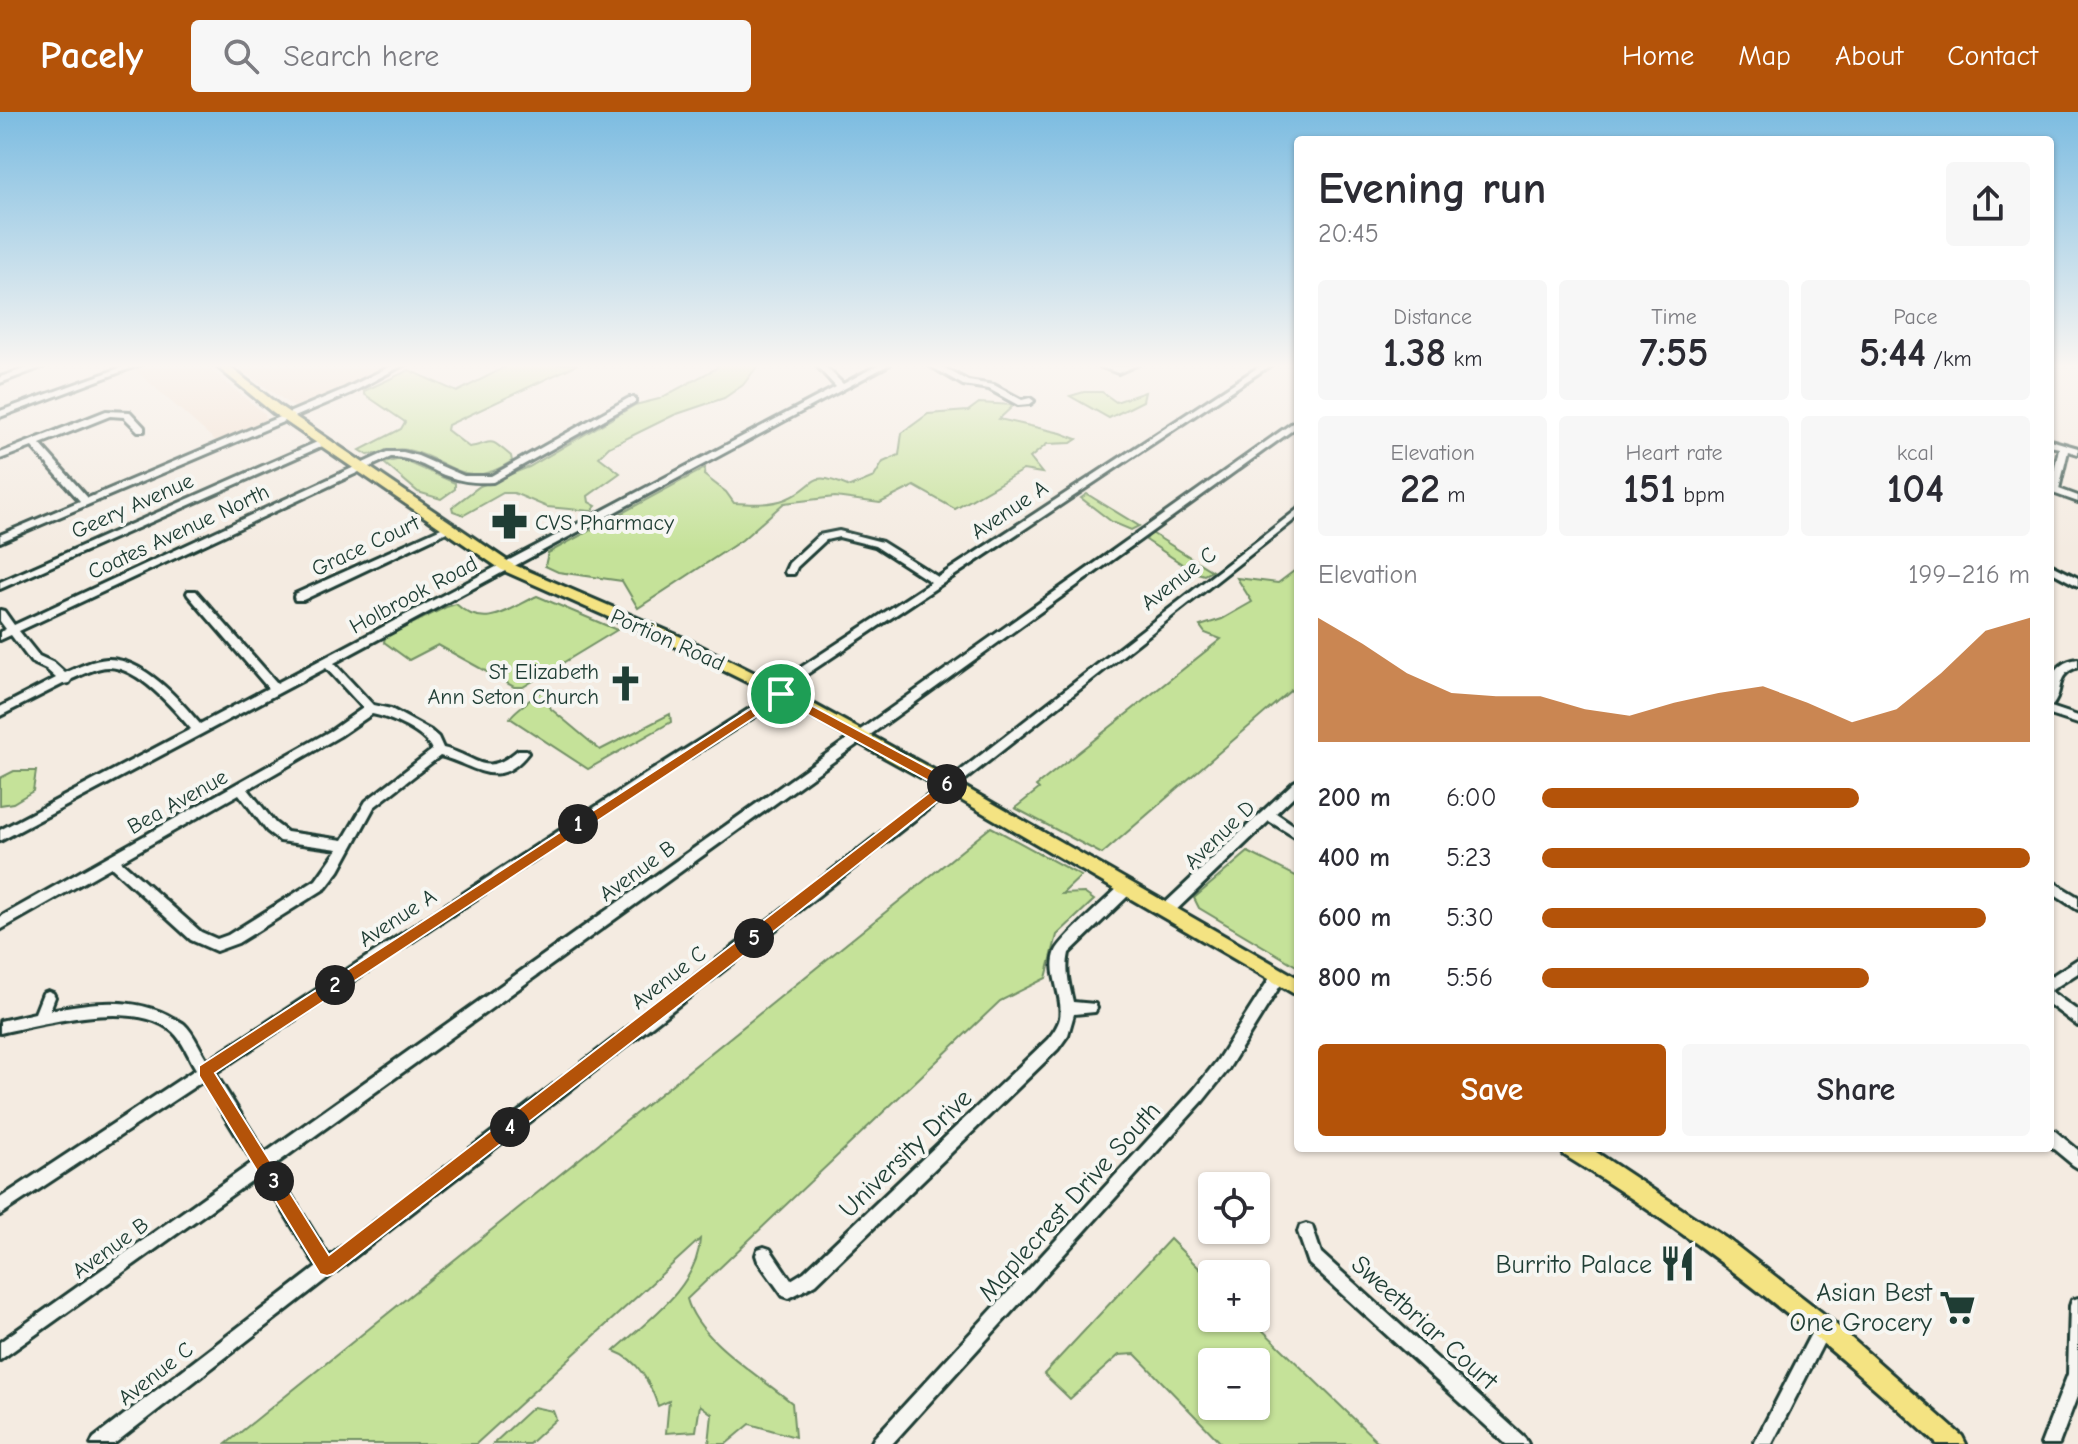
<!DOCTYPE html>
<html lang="en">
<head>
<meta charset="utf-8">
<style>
  body { margin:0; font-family:"Comic Neue",sans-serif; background:#f7f7f7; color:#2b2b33; height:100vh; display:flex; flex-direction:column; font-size:30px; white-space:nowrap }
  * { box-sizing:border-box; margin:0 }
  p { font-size:26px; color:#7c7c81 }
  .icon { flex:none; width:44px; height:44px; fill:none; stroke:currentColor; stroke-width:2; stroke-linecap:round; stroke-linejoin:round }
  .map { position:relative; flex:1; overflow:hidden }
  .details { position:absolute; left:1294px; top:24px; width:760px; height:1016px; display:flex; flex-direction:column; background:#fff; border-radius:8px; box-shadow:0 2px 6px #0004 }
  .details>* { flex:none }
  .tools { position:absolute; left:1198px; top:1060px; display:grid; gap:16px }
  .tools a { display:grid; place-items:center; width:72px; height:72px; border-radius:8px; background:#fff; box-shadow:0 2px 6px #0004; font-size:40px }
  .pin { position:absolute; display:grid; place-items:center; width:68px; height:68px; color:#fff; margin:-34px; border:4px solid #fff; border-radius:50%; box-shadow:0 2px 8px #0007 }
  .km { position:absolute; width:40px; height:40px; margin:-20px; border-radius:50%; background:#222; color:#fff; font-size:22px; line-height:40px; text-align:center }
  .round { display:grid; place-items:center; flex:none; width:84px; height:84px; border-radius:8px; background:#f7f7f7 }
  .headline { display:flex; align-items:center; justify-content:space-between; height:136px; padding:0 24px }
  h1 { font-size:44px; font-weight:700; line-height:60px }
  .stats { display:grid; grid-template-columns:repeat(3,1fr); gap:12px; height:136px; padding:8px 24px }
  .stats div { display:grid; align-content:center; border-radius:8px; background:#f7f7f7; text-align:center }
  .stats b { font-size:40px; font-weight:700 }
  .stats small { font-size:22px; font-weight:400 }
  .stats p { font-size:22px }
  .chart { height:224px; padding:16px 24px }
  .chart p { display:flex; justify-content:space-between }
  .chart svg { width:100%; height:144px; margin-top:8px; fill:#b45309; opacity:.7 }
  .button { display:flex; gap:16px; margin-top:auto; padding:16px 24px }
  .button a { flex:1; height:92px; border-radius:8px; background:#b45309; color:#fff; font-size:32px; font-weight:700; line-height:92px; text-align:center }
  .button a+a { background:#f7f7f7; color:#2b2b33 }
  ul { padding:0 24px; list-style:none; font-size:26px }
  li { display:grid; grid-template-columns:128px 96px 1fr; align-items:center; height:60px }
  li i { height:20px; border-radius:10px; background:#b45309 }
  header { display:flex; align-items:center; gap:48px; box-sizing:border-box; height:112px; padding:0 40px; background:#b45309; color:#fff }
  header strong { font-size:38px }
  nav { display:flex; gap:44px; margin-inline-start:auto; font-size:28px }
  .search { width:560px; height:72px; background:#f7f7f7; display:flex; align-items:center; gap:20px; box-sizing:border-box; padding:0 28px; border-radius:8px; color:#7c7c81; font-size:30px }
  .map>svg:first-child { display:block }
  .built { fill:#f2decd }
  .green { fill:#c5e299; stroke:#729066; stroke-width:2; fill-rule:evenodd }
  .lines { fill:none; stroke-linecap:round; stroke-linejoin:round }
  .minor-casing { stroke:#1f3d34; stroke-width:6 }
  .major-casing { stroke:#1f3d34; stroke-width:6 }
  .minor { fill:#f6f6f2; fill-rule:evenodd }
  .major { fill:#f4e382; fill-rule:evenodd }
  .route { fill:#b45309; stroke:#fff; stroke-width:2; fill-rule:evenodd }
  .labels { text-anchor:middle; stroke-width:8; stroke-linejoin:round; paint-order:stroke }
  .street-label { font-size:22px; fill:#1f3d34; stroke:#f6f6f2 }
  .poi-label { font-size:22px; fill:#1f3d34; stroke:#f6f6f2; text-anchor:start }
  .near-street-label { font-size:26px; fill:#1f3d34; stroke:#f6f6f2 }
  .near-poi-label { font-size:26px; fill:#1f3d34; stroke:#f6f6f2; text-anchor:end }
</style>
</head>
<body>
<header>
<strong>Pacely</strong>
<div class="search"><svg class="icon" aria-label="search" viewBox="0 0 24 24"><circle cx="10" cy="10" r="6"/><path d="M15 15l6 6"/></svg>Search here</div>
<nav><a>Home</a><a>Map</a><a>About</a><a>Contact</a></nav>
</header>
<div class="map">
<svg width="2078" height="1332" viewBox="0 0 2078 1332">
  <rect width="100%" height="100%" fill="#f4ebe1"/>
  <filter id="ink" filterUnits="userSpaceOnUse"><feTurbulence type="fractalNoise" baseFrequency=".0125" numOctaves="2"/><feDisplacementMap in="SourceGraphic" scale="16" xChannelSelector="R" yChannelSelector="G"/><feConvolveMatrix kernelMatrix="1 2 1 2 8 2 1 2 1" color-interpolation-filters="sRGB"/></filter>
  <g filter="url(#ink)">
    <!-- built -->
    <g class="built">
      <path d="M146 252H198L213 260 265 302 266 307 217 330 134 257Z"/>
      <path d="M232 252H395L346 277 294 295Z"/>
    </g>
    <!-- green -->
    <g class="green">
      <path d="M511 252H578L448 313 447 318 469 335C496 331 486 323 511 344L512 349C466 379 455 351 412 339 396 334 384 341 368 343L360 338 401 317 405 310 364 282V279L409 258 457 280Z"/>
      <path d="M716 252H759L743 273 724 286 674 303 609 335 599 345 620 361 588 384 589 390 596 394 591 399 547 395 514 381H503L464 403 453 399 452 395 480 374 529 355 635 293 659 287 715 257 718 253Z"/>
      <path d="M1084 280H1102L1116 290 1145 280 1143 289 1109 306 1070 284Z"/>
      <path d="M979 291 1014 293 999 307 1061 321 1077 327 1071 331 1047 332 1030 346 1042 361 1023 358 955 397 914 374 880 391 835 385 784 391 742 428 638 496 622 469 558 460 545 454 548 441 705 356 704 363 726 380 734 391C751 392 771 393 786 387 820 373 806 356 850 375L874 365 883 350 899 343 902 321 928 302 968 299Z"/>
      <path d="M401 347 455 371V377L441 387 418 380 384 351Z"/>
      <path d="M1087 382 1139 414 1131 418 1112 410 1081 386Z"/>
      <path d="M1150 420 1212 459 1204 463 1194 460 1146 428Z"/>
      <path d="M1298 456V572L1102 742 1015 696 1039 677 1036 674 1221 527 1205 521 1200 514 1222 507 1252 490 1237 466 1278 471Z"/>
      <path d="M537 484 617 518 523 575H514L438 533 409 548 384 530 385 525 446 495 456 492C485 519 509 497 537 484Z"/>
      <path d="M543 577 551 597 600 638 670 602 671 610 588 657 510 606C513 599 535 585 543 577Z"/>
      <path d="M14 659H36L33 679 13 691 0 693V666Z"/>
      <path d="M991 715 1081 764 1062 782 1084 781 1094 788 1057 823 1046 866 1000 889 687 1187C698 1228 760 1264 792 1291L795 1325 750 1312 726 1332H709L712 1302 700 1293 696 1319 666 1321 669 1289 658 1294C650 1271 639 1248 614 1239 647 1209 698 1174 700 1127L476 1332H226Z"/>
      <path d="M1248 740 1298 765V855L1199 796 1194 786Z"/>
      <path d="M1170 1127 1212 1169V1206H1250L1380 1332H1222L1135 1242 1119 1243 1070 1287 1044 1262ZM1212 1250H1256V1294H1212Z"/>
      <path d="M533 1295 553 1299 556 1307 529 1332H493Z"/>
    </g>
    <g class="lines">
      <defs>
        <g id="minor">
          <path d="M39 252H50L0 271V265Z"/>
          <path d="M131 252H142L0 305V299Z"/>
          <path d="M395 252H405L351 281 0 430V423L80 389 32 335 0 347V341L106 299 130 300 144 315V319H138L124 305 110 304 40 332 88 386 345 277Z"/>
          <path d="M815 252H823L843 272 880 252H890L334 551 373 593 391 597 431 619 438 625 443 636C479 645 484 667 518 638H526L528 641C498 680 475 653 440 644L374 695 339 759 326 776 238 831 216 839 191 828 111 755 0 818V805L332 618 363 596 326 556 0 729V718L191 617C173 596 139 556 109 555 96 555 84 562 72 567L69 571 63 572 0 604V595L56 566 46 557 31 550 11 523 0 528V520L6 517 0 509V498L4 499 14 513 387 340H403L418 344 464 364H491L629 286H635V290L493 370C477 371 463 370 447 364 428 357 413 345 391 345L19 519 39 544 54 551 65 561C78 555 93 548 107 547 143 546 179 587 200 612L268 576 188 483 187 481 188 479H196L277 571 836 275ZM372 602C389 605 426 621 432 638L366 689 343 728 287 720 275 711 248 677 340 624ZM239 682 267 719 280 729 338 737 316 768 228 823 217 827 201 820 121 749Z"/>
          <path d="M927 252H937L968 269 994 273 1022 288 1030 286 1034 289 1030 292 1018 293 989 277 963 273Z"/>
          <path d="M1093 252C1101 252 1112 255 1119 255 1127 254 1132 252 1139 252L1118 261Z"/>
          <path d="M1263 252H1272L783 578 787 582 785 585 646 673 215 961 265 1041 1298 307V314L273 1054 329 1145 723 843 1298 397V405L733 851 114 1332H91L94 1326 317 1155 261 1062 0 1248V1230L253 1050 203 969 0 1103V1086L196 957C189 946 183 929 173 920 136 886 44 912 0 921V909L35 901 43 881 48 879 53 881 55 885 50 898C91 890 135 884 173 906 174 906 183 911 184 912 194 921 200 938 208 949L638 667 773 582 769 578 771 575 931 470 875 434 839 425 826 428 797 455 794 462H786L785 460 789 451 819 423 839 419 882 430 938 465Z"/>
          <path d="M324 327 329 330 327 332 0 477V470Z"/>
          <path d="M2050 328 2078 336V342L2068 339 2059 377 2078 384V390L2050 380 2059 336 2050 334Z"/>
          <path d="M448 413 451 414V418L303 488H295L294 485 295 482Z"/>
          <path d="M2050 452 2078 466V474L2050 459Z"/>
          <path d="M2078 547V555C2053 562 2065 582 2051 595L2078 604V612L2050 603V568C2056 555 2064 549 2078 547Z"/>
          <path d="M1298 668V680L1276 701 1298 716V727L1269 709 1171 803 1166 805 1161 803 1159 799 1161 795 1294 670Z"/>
          <path d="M2050 768 2078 785V798L2050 780Z"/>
          <path d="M1126 772 1131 773 1132 777 1131 781 1069 841C1065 859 1069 872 1073 890L1095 892 1097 896 1095 900 1074 902 1068 923 1058 937 816 1172 789 1186 783 1184 758 1149 756 1143 758 1137 764 1135 770 1137 791 1168 804 1160 1048 927C1053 921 1058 914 1060 906 1064 883 1047 862 1056 839 1061 827 1109 785 1121 773Z"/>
          <path d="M2078 847V861L2050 879 2078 899V914L2050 893V865Z"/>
          <path d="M1278 859 1283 861 1285 865 1283 869 1227 959 1203 989 892 1332H871L874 1326 1193 979 1217 949 1273 861Z"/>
          <path d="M2050 1017 2055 1019 2078 1038V1056L2073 1053 2050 1034Z"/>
          <path d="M1306 1112 1312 1114 1321 1141 1525 1326 1528 1332H1506L1309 1152 1298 1120 1300 1114Z"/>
          <path d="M2078 1186V1282L2059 1332H2041L2068 1262 2070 1194 2072 1188Z"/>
          <path d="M1824 1206 1830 1208 1832 1214 1772 1332H1754L1818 1208Z"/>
        </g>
        <g id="major">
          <path d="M214 252H226L281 295 512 452 686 527 773 570 954 669 1298 866V884L942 677 763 578 676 535 502 458 273 301Z"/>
          <path d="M1561 1036H1590L1730 1129 1825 1203 1962 1324 1966 1332H1937C1820 1224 1699 1126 1564 1043Z"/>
        </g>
      </defs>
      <!-- minor casing -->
      <use href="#minor" class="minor-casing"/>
      <!-- major casing -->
      <use href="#major" class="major-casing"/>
      <!-- minor -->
      <use href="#minor" class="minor"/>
      <!-- major -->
      <use href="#major" class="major"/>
    </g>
  </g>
  <!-- sky -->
  <linearGradient id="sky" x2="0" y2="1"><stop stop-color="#7cbce1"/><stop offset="0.58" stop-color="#faf6f2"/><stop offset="1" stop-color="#faf6f2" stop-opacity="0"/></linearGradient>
  <rect width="2078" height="438" fill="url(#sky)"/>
  <!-- route -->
  <path class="route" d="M781 577 953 669V677L734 851 333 1162 327 1164 320 1162 199 964V954ZM781 588 938 674 329 1143 215 961Z"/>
  <!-- icons -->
  <defs>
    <symbol id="pharmacy-bare" viewBox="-9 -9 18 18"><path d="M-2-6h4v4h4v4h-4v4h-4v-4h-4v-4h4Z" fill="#1f3d34" stroke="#f6f6f2" stroke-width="2.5" paint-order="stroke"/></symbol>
    <symbol id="church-bare" viewBox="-9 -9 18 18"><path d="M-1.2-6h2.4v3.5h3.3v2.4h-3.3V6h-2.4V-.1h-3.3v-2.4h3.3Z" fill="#1f3d34" stroke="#f6f6f2" stroke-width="2.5" paint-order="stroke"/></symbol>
    <symbol id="restaurant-bare" viewBox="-9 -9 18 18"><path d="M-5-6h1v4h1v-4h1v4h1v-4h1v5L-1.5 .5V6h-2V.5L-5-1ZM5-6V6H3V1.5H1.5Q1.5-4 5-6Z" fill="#1f3d34" stroke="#f6f6f2" stroke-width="2.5" paint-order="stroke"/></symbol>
    <symbol id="supermarket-bare" viewBox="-9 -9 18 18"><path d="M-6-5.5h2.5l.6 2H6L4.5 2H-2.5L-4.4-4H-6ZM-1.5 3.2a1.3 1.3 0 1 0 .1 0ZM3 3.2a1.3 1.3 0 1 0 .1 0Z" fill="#1f3d34" stroke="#f6f6f2" stroke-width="2.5" paint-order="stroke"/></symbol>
  </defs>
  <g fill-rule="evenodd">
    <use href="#pharmacy-bare" x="484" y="384" width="51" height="51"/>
    <use href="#church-bare" x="600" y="546" width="51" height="51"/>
    <use href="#restaurant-bare" x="1652" y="1126" width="51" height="51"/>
    <use href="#supermarket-bare" x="1932" y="1170" width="51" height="51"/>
  </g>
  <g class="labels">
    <!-- street labels -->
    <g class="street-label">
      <text transform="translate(132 393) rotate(-24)" y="8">Geery Avenue</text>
      <text transform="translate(1009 397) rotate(-34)" y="8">Avenue A</text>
      <text transform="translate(178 419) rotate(-25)" y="8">Coates Avenue North</text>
      <text transform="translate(365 433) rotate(-25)" y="8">Grace Court</text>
      <text transform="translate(1178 466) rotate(-38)" y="8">Avenue C</text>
      <text transform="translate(413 482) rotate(-28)" y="8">Holbrook Road</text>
      <text transform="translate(668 527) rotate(24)" y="8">Portion Road</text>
      <text transform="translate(177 689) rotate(-29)" y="8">Bea Avenue</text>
      <text transform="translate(1219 722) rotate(-44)" y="8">Avenue D</text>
      <text transform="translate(637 758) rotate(-36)" y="8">Avenue B</text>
      <text transform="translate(397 805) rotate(-33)" y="8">Avenue A</text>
      <text transform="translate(668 865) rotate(-38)" y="8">Avenue C</text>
      <text transform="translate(110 1135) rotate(-36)" y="8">Avenue B</text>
      <text transform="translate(155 1261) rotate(-38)" y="8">Avenue C</text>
    </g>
    <!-- poi labels -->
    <g class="poi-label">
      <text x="535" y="418">CVS Pharmacy</text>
      <text x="599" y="567" text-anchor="end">St Elizabeth<tspan x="599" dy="25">Ann Seton Church</tspan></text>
    </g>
    <!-- near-street labels -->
    <g class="near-street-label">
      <text transform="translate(905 1041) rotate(-44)" y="9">University Drive</text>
      <text transform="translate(1069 1089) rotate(-48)" y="9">Maplecrest Drive South</text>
      <text transform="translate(1425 1210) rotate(42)" y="9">Sweetbriar Court</text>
    </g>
    <!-- near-poi labels -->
    <g class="near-poi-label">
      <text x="1652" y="1161">Burrito Palace</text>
      <text x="1932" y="1189">Asian Best<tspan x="1932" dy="30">One Grocery</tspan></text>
    </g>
  </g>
</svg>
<div class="tools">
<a><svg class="icon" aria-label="locate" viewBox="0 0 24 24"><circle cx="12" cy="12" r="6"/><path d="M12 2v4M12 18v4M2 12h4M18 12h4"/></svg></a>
<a>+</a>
<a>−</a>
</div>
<div class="pin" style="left:781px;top:582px;background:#1e9e55"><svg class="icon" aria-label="arrive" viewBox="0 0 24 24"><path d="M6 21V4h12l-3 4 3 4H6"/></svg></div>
<b class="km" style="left:578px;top:712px">1</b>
<b class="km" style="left:335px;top:873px">2</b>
<b class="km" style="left:274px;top:1069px">3</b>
<b class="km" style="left:510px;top:1015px">4</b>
<b class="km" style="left:754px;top:826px">5</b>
<b class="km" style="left:947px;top:672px">6</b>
<section class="details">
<div class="headline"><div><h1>Evening run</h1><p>20:45</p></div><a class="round"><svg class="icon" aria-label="share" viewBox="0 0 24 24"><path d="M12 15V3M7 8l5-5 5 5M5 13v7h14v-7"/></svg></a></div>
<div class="stats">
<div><p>Distance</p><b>1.38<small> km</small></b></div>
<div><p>Time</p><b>7:55</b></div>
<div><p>Pace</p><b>5:44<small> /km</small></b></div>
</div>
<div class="stats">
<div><p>Elevation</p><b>22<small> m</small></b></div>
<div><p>Heart rate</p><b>151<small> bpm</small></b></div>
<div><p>kcal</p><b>104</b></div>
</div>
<div class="chart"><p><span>Elevation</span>199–216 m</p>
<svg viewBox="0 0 160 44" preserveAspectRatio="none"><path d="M0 44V6L10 14L20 23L30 29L40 30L50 30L60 34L70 36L80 32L90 29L100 27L110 32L120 38L130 34L140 23L150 10L160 6V44z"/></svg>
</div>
<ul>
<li><b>200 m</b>6:00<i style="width:65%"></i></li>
<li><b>400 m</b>5:23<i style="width:100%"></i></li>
<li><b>600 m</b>5:30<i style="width:91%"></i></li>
<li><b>800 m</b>5:56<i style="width:67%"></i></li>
</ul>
<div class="button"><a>Save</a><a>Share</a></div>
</section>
</div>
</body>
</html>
